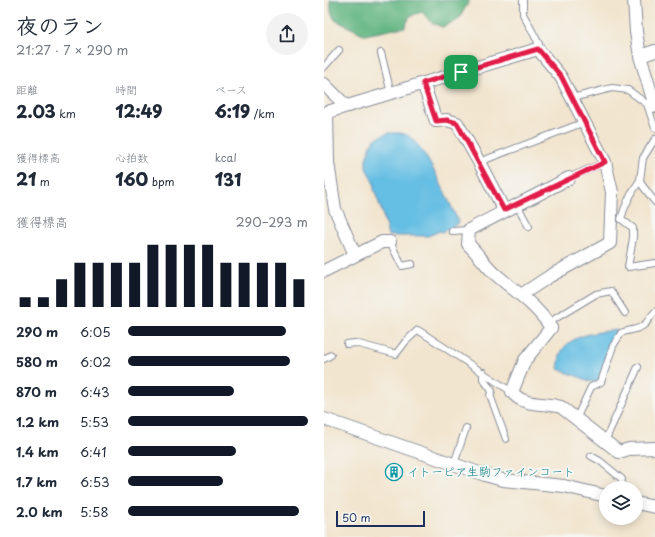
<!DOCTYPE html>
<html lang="ja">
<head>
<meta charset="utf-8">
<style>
  body { margin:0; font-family:"Playpen Sans","Klee One",sans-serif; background:#f2f2f3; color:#1f2937; height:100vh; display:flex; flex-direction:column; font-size:15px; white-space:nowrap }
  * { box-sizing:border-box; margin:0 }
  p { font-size:13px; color:#747a83 }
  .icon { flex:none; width:22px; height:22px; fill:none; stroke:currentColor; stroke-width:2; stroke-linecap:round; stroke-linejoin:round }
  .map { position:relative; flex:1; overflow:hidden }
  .panel { display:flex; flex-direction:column; background:#fff; width:324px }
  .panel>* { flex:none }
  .tools { position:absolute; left:275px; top:481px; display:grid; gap:8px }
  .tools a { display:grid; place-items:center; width:44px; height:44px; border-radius:50%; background:#fff; box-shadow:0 2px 10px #0003; font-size:20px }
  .scale { position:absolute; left:12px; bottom:10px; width:89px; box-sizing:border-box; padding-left:4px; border:2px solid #1b2f5e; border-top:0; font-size:11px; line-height:14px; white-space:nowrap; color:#1b2f5e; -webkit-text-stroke:3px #f6f6f2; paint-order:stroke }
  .pin { position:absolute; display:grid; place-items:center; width:34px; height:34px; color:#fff; margin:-17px; border-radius:8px; box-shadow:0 2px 6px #0006 }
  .round { display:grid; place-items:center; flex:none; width:42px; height:42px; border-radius:21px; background:#f2f2f3 }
  .summary { display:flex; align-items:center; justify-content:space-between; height:68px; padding:0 16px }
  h1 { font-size:22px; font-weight:800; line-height:30px }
  .metrics { display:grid; grid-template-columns:repeat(3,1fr); gap:6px; height:68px; padding:4px 16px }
  .metrics div { display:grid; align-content:center }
  .metrics b { font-size:17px; font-weight:800 }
  .metrics small { font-size:11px; font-weight:400 }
  .metrics p { font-size:11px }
  .chart { height:112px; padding:8px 16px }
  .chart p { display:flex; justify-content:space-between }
  .chart svg { width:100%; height:72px; margin-top:4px; stroke:#111827; stroke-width:6 }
  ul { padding:0 16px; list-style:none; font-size:13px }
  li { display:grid; grid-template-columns:64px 48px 1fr; align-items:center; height:30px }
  li i { height:10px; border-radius:5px; background:#111827 }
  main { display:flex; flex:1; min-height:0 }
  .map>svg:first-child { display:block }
  .forest { fill:#64b682; stroke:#407270 }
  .water { fill:#65bee3; stroke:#4076a0 }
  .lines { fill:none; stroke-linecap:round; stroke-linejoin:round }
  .lane-casing { stroke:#868a96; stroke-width:8 }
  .street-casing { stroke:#868a96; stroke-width:14 }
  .lane { stroke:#fff; stroke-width:6 }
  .street { stroke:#fff; stroke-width:12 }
  .route-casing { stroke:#fff; stroke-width:8 }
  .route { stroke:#e11d48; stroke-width:5 }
  .labels { text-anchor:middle; stroke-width:4; stroke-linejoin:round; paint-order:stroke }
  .culture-label { font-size:12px; fill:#0d838f; stroke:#f6f6f2; text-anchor:start }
</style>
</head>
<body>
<main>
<section class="panel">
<div class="summary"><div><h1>夜のラン</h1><p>21:27 · 7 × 290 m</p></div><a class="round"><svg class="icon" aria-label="share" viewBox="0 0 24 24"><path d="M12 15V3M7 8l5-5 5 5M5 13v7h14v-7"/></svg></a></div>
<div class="metrics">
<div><p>距離</p><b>2.03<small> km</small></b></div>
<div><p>時間</p><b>12:49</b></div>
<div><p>ペース</p><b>6:19<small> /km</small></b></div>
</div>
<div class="metrics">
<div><p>獲得標高</p><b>21<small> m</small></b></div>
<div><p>心拍数</p><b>160<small> bpm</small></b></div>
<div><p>kcal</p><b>131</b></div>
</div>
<div class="chart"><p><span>獲得標高</span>290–293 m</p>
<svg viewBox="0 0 160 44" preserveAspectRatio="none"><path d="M5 44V38M15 44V38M25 44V27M35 44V17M45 44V17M55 44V17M65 44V17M75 44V6M85 44V6M95 44V6M105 44V6M115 44V17M125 44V17M135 44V17M145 44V17M155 44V27"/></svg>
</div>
<ul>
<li><b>290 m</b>6:05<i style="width:88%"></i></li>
<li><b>580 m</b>6:02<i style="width:90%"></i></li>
<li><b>870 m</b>6:43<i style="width:59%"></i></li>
<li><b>1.2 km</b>5:53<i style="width:100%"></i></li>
<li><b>1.4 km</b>6:41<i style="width:60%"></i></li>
<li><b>1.7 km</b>6:53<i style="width:53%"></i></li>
<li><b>2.0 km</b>5:58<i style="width:95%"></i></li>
</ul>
</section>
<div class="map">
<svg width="331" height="537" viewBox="0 0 331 537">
  <rect width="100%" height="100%" fill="#f6f6f2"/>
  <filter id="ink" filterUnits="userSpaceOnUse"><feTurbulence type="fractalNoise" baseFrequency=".025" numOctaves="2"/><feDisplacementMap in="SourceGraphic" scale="8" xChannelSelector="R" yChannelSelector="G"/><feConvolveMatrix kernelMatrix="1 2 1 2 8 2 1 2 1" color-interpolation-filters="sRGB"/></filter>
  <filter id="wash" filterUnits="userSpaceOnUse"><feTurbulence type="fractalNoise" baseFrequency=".012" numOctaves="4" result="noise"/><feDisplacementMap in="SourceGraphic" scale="16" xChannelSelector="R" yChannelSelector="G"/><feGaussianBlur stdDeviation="0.9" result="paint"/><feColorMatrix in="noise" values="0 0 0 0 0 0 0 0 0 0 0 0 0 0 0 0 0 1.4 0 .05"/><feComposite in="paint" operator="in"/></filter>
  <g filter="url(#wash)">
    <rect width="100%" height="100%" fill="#f2e5cf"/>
    <!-- forest -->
    <path class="forest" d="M6 0H146L134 20 118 27 108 23 98 12 86 16 81 27 41 35 11 20 7 12Z"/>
    <!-- water -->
    <g class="water">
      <path d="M64 133C70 133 77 132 83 135 101 144 126 204 135 223L118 232 116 231 104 236H64L58 212 50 189V184L42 168V159L48 142 54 137Z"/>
      <path d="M293 330 275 381 268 382 234 369C235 364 235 358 237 353 245 334 275 332 293 330Z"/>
    </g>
  </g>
  <g filter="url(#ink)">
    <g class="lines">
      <defs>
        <g id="lane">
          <path d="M199 0V14L215 44 214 49"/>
          <path d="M57 53 67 93"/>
          <path d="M0 67 15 50"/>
          <path d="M248 98 288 88 304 90 323 104 331 128"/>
          <path d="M331 139 319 158 316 180 318 185 331 202"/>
          <path d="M155 162 261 122"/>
          <path d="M245 178 281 162"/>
          <path d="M316 180C307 193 301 204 297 219L309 228V238L304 267 331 263"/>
          <path d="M193 205 205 227"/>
          <path d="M128 231 145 230"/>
          <path d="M66 242 78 266 88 264"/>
          <path d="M224 323 272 294 287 291 301 313"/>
          <path d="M23 344 31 343 72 354 82 341 94 330 188 392"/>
          <path d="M0 359 7 355"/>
          <path d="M159 372V379L168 391 166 395 182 439"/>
          <path d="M252 419 267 387 277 382 289 346 297 333C304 330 314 330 320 325 324 322 326 316 331 312"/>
          <path d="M281 441 314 367"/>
          <path d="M267 456 276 461 298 479 297 488"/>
          <path d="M130 464 142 428"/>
        </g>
        <g id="street">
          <path d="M310 0 312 32 316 56 331 106"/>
          <path d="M316 56 331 51"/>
          <path d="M99 83 112 121 123 120 133 123 155 162 180 210"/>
          <path d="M0 84 22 106"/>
          <path d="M3 112 4 163 11 209 31 255"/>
          <path d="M0 113 214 49 237 77 281 162 288 192 286 243 226 276 197 295"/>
          <path d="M245 178C212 196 178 212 145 230L144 244C153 253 160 263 169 272 189 290 213 305 227 328L201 360 188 392C199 407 221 402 237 407L295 452 305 449 331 448"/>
          <path d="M0 271 58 242H66"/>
          <path d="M0 419 161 475 179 480 240 486 282 496"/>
          <path d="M312 503 331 507"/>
        </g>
      </defs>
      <!-- lane casing -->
      <use href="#lane" class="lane-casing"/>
      <!-- street casing -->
      <use href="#street" class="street-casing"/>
      <!-- lane -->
      <use href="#lane" class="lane"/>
      <!-- street -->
      <use href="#street" class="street"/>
    </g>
  </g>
  <g class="lines" filter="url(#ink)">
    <defs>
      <path id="route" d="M214 49 237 76 281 162 180 210 133 123 123 120 112 121 99 83Z"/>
    </defs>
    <!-- route casing -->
    <use href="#route" class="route-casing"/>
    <!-- route -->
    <use href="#route" class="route"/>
  </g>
  <!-- icons -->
  <defs>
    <symbol id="building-ring" viewBox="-11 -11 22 22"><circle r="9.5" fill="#f6f6f2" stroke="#0f9aa8" stroke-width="1.5"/><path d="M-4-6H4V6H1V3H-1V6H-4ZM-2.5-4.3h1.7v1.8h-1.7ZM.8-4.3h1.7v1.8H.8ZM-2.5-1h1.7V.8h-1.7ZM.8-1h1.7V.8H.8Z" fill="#0f9aa8"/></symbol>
  </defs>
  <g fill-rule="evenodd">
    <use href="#building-ring" x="60" y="462" width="20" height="20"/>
  </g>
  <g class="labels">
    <!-- culture labels -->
    <g class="culture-label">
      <text x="83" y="476">イトーピア生駒ファインコート</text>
    </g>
  </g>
</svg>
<div class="tools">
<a><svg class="icon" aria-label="layers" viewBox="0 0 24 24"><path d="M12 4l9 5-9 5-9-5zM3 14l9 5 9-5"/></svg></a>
</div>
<div class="scale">50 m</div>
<div class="pin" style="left:137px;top:72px;background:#1e9e55"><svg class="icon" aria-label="arrive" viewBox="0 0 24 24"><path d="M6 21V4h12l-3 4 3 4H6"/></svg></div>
</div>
</main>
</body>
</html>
